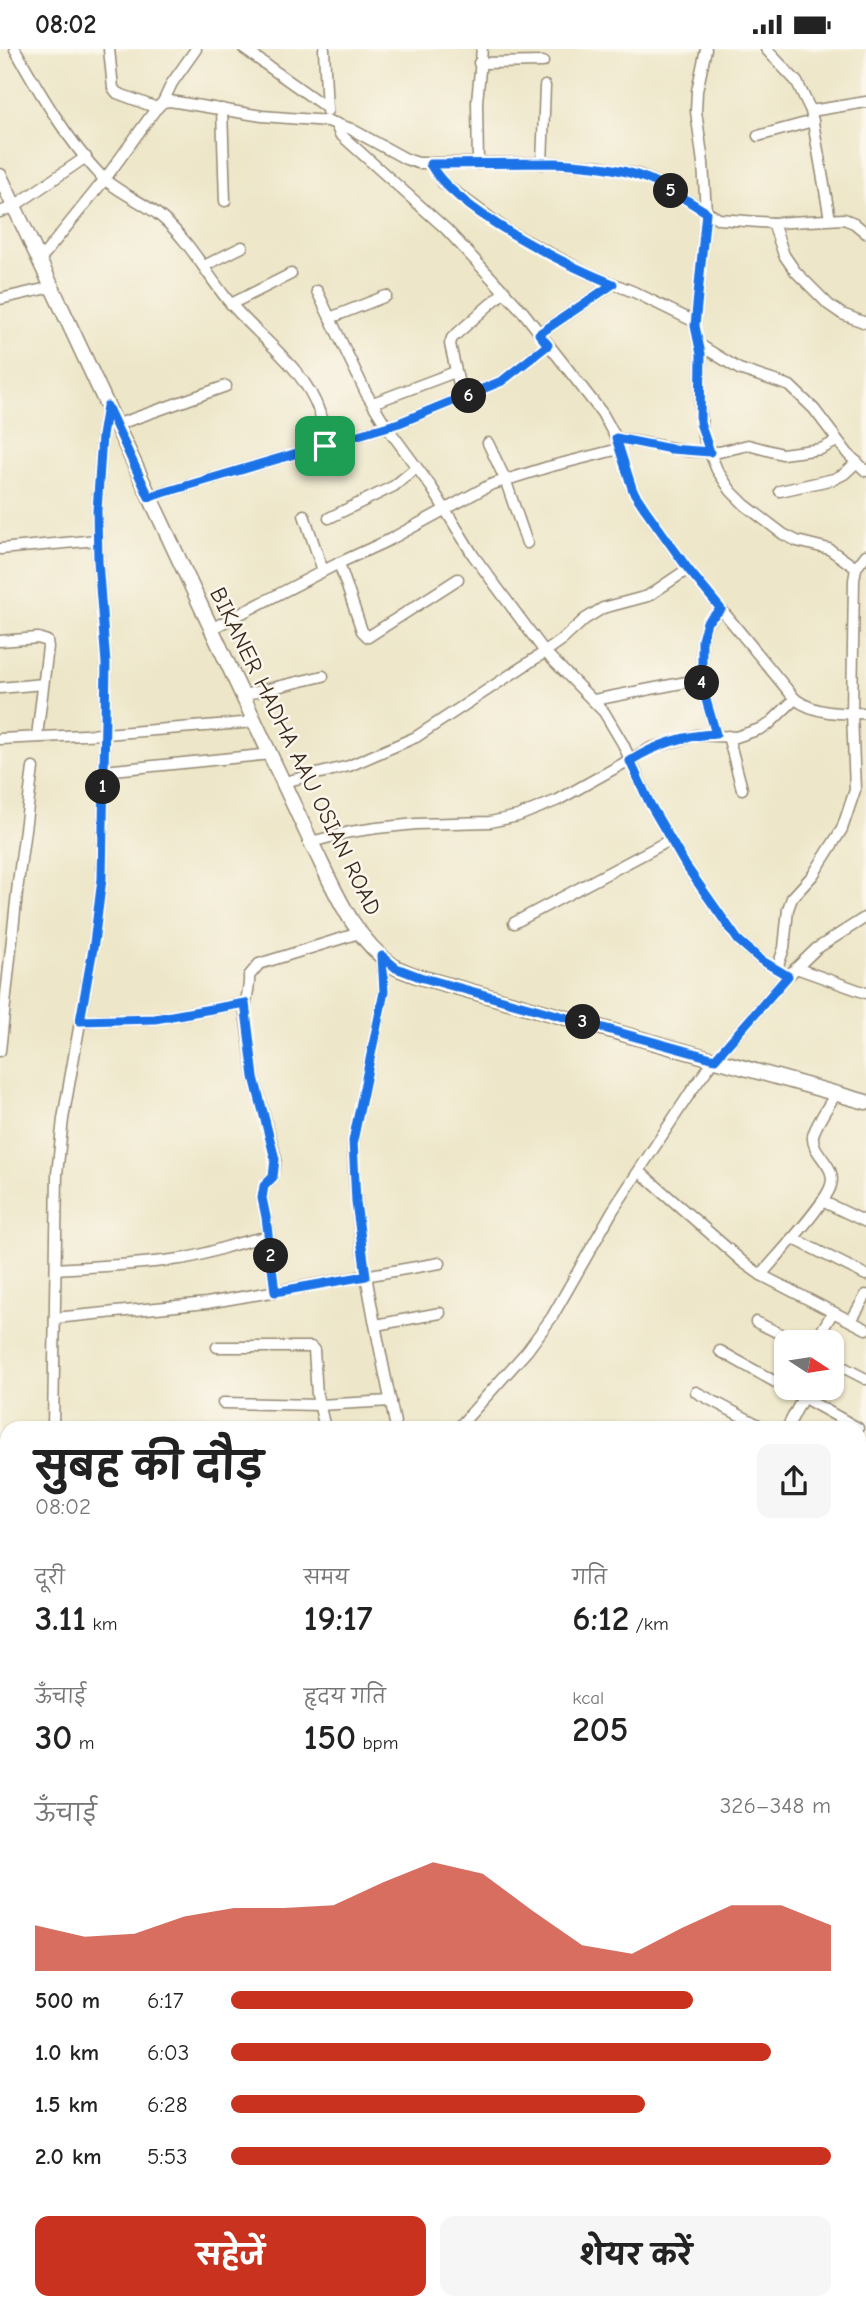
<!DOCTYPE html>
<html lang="hi">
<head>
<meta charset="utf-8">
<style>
  body { margin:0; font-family:"Comic Neue","Playpen Sans Deva",sans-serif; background:#f6f6f6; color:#222; height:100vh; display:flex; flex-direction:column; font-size:26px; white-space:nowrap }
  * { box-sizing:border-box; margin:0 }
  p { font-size:23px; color:#767676 }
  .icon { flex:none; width:38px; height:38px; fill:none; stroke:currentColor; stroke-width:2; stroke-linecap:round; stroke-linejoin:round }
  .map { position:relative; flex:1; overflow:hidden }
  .drawer { position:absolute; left:0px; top:1372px; width:866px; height:889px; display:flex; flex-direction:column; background:#fff; border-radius:21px 21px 0 0; box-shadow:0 2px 5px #0004 }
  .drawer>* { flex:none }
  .needle { width:46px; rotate:102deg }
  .tools { position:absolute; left:774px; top:1281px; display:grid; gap:14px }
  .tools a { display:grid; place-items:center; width:70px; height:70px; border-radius:14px; background:#fff; box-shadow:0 2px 5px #0004; font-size:35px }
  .pin { position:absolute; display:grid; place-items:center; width:60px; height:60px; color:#fff; margin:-30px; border-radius:14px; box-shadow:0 4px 10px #0006 }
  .km { position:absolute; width:35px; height:35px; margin:-18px; border-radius:50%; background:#222; color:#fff; font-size:19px; line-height:35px; text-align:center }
  .round { display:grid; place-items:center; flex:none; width:74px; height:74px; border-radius:14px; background:#f6f6f6 }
  .summary { display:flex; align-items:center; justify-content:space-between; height:119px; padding:0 35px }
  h1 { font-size:38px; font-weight:700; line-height:52px }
  .metrics { display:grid; grid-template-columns:repeat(3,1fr); gap:10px; height:119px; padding:7px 35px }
  .metrics div { display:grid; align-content:center }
  .metrics b { font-size:35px; font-weight:700 }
  .metrics small { font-size:19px; font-weight:400 }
  .metrics p { font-size:19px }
  .chart { height:196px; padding:14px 35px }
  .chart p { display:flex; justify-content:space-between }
  .chart svg { width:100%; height:126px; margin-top:7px; fill:#c8321e; opacity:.7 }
  .action { display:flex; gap:14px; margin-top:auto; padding:14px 35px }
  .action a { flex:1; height:80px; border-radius:14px; background:#c8321e; color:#fff; font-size:28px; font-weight:700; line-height:80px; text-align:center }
  .action a+a { background:#f6f6f6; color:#222 }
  ul { padding:0 35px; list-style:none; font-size:23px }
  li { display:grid; grid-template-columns:112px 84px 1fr; align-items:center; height:52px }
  li i { height:18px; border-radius:9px; background:#c8321e }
  .status { display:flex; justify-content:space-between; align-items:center; height:49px; padding:0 35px; background:#fff; direction:ltr }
  .status svg { height:19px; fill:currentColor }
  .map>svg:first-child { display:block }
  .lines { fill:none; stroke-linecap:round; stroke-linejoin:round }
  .minor-casing { stroke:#948873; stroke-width:13 }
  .major-casing { stroke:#948873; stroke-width:17 }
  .minor { stroke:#fff; stroke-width:10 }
  .major { stroke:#fff; stroke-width:14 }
  .route-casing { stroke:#fff; stroke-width:14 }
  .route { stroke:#1a73e8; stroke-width:9 }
  .labels { text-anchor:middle; stroke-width:5; stroke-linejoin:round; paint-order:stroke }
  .street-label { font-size:23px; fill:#3b2a1e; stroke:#fbf7ec }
</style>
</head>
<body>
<div class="status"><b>08:02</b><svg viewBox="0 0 49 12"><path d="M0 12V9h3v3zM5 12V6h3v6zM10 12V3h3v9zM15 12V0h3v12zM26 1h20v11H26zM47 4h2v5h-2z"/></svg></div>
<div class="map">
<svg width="866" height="2261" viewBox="0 0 866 2261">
  <rect width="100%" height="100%" fill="#fbf7ec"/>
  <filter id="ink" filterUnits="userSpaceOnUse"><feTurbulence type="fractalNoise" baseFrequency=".0143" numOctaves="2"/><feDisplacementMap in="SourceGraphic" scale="14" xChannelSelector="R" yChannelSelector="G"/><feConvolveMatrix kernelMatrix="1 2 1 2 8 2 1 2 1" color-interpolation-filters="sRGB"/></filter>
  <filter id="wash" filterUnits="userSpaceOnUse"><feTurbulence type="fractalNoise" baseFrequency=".00686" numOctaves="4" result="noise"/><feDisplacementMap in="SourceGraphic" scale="28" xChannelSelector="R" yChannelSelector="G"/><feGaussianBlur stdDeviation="1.57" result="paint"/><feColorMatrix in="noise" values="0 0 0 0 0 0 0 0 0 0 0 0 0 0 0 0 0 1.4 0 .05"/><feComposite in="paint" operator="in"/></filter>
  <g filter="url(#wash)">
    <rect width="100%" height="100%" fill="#ede6c8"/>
  </g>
  <g filter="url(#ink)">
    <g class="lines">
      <defs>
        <g id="minor">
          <path d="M15 0C39 43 68 92 102 128 116 142 143 153 160 167 188 190 204 221 226 249 256 287 305 317 320 365 323 375 323 386 325 397"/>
          <path d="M109 0 113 39 117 44 157 59"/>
          <path d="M244 0 327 59"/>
          <path d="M324 0 327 62"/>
          <path d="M706 0 697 42 696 62 703 114 706 163 695 277 701 305 700 358 703 387 717 421 731 442 745 456 783 485 797 492 829 500 856 519"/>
          <path d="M766 0 797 33 811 62 830 170"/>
          <path d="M479 14 543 13"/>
          <path d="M163 53 172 34 196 0"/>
          <path d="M222 60 225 152"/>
          <path d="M811 62 866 53"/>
          <path d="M335 74 340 85 446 180 524 264 602 364 616 389 633 442 645 460 688 520 795 650C815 665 841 665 866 664"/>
          <path d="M758 87 813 72"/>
          <path d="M431 115 443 134 508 182 589 225 634 243 695 273"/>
          <path d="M478 115 477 53 482 0"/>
          <path d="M542 115 545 37"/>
          <path d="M0 163 13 158 86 108"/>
          <path d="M773 174 784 206 795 222 829 256 842 265 866 274"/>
          <path d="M39 212 105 130 155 61 163 53 170 52 262 67 328 72 351 80 406 110 418 114H556L600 117 637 125 660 135 719 170 773 174 844 170 854 174 866 184"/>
          <path d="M204 217 242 198"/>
          <path d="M317 242 366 344 387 378 432 439 473 506 545 603 604 663 623 695 650 755 686 817 738 891 761 911 788 927"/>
          <path d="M0 250 52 238"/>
          <path d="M231 255 291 225"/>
          <path d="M330 269 386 247"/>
          <path d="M539 285 613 235"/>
          <path d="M700 296 739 320 790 337 814 360 848 405 866 422"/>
          <path d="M462 349 450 295 452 289 505 242"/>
          <path d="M373 354 455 323"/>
          <path d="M116 376 226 337"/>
          <path d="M616 389 688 402 719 403 748 396 782 405 821 400 837 392"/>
          <path d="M488 394 505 430 527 494"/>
          <path d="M780 442 834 430 844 425 857 413"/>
          <path d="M149 448 399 374 502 332 548 296"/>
          <path d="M304 466 323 522"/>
          <path d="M329 469 394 437 416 419"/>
          <path d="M0 500 97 491"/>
          <path d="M339 514 362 582 368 588 458 530"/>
          <path d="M211 580 339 514 389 491 490 436 548 418 619 400"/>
          <path d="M0 592 38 589 47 592 48 598 37 687"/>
          <path d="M0 639 43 635"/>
          <path d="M243 646 323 627"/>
          <path d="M594 651 702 630"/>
          <path d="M716 685 702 637V591L707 574 721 560"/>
          <path d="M728 687 742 740"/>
          <path d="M0 690 105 685 255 673"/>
          <path d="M104 722 271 705"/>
          <path d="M284 733 349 717 416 688 545 603 562 591 585 570 603 559 648 547 688 520"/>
          <path d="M311 793 350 783 377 779 416 775 490 773 518 767 558 751 651 699 697 686 736 688 760 680 768 676 795 650"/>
          <path d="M514 874 670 791"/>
          <path d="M382 907 384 943 353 1092C354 1188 377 1285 396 1379"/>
          <path d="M796 919 866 944"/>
          <path d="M777 920 784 899 788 860 792 849 813 826 842 780 855 741 852 664 854 531 856 519 866 506"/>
          <path d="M80 972 155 970 245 954"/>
          <path d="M0 1002 18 834 33 719"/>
          <path d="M639 1122 744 1214 761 1226 866 1280"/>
          <path d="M822 1152 866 1173"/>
          <path d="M792 1189 866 1226"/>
          <path d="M56 1220C97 1217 139 1216 180 1210 210 1206 238 1191 269 1188"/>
          <path d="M761 1226C777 1207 826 1155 831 1136 837 1116 811 1105 813 1087 815 1076 830 1055 836 1044"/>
          <path d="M275 1243 266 1168 262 1149 264 1137 273 1128 276 1110 254 1028 245 963C245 950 250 940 249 927L259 915 359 884"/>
          <path d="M55 1269 207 1254 440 1214"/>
          <path d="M851 1272 866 1246"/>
          <path d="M756 1273 797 1293"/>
          <path d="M376 1276 440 1264"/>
          <path d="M815 1293 833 1263"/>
          <path d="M217 1298H311L314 1301 317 1346 325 1379"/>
          <path d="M720 1302 786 1339"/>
          <path d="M831 1312 866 1330"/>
          <path d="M786 1339 858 1379"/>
          <path d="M696 1343 764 1379"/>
          <path d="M223 1354 319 1356 391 1352"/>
          <path d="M53 1379 57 1125 63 1070 94 894 102 830 106 615 98 512 97 462 102 387 107 357"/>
          <path d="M458 1379 527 1302 552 1268 613 1161 692 1041 715 1010 788 927 816 900 866 868"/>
          <path d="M787 1379 808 1339"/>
          <path d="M0 1414H7"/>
          <path d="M859 1429 866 1433"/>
          <path d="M859 1503 866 1502"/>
          <path d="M0 1530 7 1531"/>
          <path d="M859 1540 866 1561"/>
          <path d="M859 1597 866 1596"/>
          <path d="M0 1605 7 1606"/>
          <path d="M859 1647H866"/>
          <path d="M0 1694 3 1687 7 1683"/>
          <path d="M859 1730 866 1731"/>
          <path d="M0 1739 7 1741"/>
          <path d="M0 1810 7 1815"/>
          <path d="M859 1822 866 1827"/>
          <path d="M859 1865H866"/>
          <path d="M859 1901 866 1912"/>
          <path d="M0 1921 7 1923"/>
          <path d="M0 2005 7 1997"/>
          <path d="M0 2112 7 2116"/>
          <path d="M0 2155 7 2146"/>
          <path d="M0 2179 7 2184"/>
          <path d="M0 2237 7 2242"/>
          <path d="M0 2248 13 2261"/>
          <path d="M21 2254 30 2261"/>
          <path d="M91 2254 97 2261"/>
          <path d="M153 2254 159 2261"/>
          <path d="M225 2254 226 2261"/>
        </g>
        <path id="major" d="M0 127 311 793C333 837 352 889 395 918 402 922 412 925 420 928L866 1053"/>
      </defs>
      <!-- minor casing -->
      <use href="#minor" class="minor-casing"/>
      <!-- major casing -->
      <use href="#major" class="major-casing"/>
      <!-- minor -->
      <use href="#minor" class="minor"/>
      <!-- major -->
      <use href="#major" class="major"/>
    </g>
  </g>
  <g class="lines" filter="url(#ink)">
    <defs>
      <path id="route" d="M556 114C592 116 627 119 659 135 675 143 691 154 706 163L695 277 701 305 700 374 710 403 671 400 616 389 633 442 645 460 688 520 721 560 707 573 702 591V637L716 685C684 686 657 695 630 712L650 755 686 817 738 891 761 911 788 927 715 1010 420 928 396 919 382 907 384 943 353 1092 356 1153 366 1227 275 1243 266 1168 262 1149 264 1137 273 1128 275 1110 254 1028 245 954 155 970 80 972 94 894 102 830 106 615 98 512 97 462 102 387 107 357 149 448 399 374 502 332 548 296 539 285 613 235C564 215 456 162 430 115Z"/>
    </defs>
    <!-- route casing -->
    <use href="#route" class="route-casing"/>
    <!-- route -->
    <use href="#route" class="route"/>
  </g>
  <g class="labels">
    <!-- street labels -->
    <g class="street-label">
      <text transform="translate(296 702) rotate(64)" y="8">BIKANER HADHA AAU OSIAN ROAD</text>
    </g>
  </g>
</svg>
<div class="tools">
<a><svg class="needle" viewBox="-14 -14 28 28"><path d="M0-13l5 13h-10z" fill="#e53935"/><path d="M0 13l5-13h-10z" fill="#767676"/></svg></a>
</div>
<div class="pin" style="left:325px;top:397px;background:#1e9e55"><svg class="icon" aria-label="arrive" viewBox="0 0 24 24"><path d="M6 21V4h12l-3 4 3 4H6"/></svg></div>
<b class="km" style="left:103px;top:738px">1</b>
<b class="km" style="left:271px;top:1207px">2</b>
<b class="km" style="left:583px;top:973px">3</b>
<b class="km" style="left:702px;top:634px">4</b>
<b class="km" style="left:671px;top:142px">5</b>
<b class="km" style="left:469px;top:347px">6</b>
<section class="drawer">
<div class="summary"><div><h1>सुबह की दौड़</h1><p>08:02</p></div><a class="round"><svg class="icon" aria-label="share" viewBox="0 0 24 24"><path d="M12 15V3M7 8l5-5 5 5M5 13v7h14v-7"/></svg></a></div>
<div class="metrics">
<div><p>दूरी</p><b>3.11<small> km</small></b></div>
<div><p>समय</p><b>19:17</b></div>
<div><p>गति</p><b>6:12<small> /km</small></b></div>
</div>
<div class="metrics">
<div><p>ऊँचाई</p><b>30<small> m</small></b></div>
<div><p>हृदय गति</p><b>150<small> bpm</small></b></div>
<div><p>kcal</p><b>205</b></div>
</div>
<div class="chart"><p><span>ऊँचाई</span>326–348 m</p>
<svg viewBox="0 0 160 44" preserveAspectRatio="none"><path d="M0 44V28L10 32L20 31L30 25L40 22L50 22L60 21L70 13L80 6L90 10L100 23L110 35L120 38L130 29L140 21L150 21L160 28V44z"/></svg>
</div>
<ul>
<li><b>500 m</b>6:17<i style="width:77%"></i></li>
<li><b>1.0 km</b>6:03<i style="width:90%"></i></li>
<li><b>1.5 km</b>6:28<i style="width:69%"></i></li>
<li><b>2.0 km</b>5:53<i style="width:100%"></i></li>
</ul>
<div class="action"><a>सहेजें</a><a>शेयर करें</a></div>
</section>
</div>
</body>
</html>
